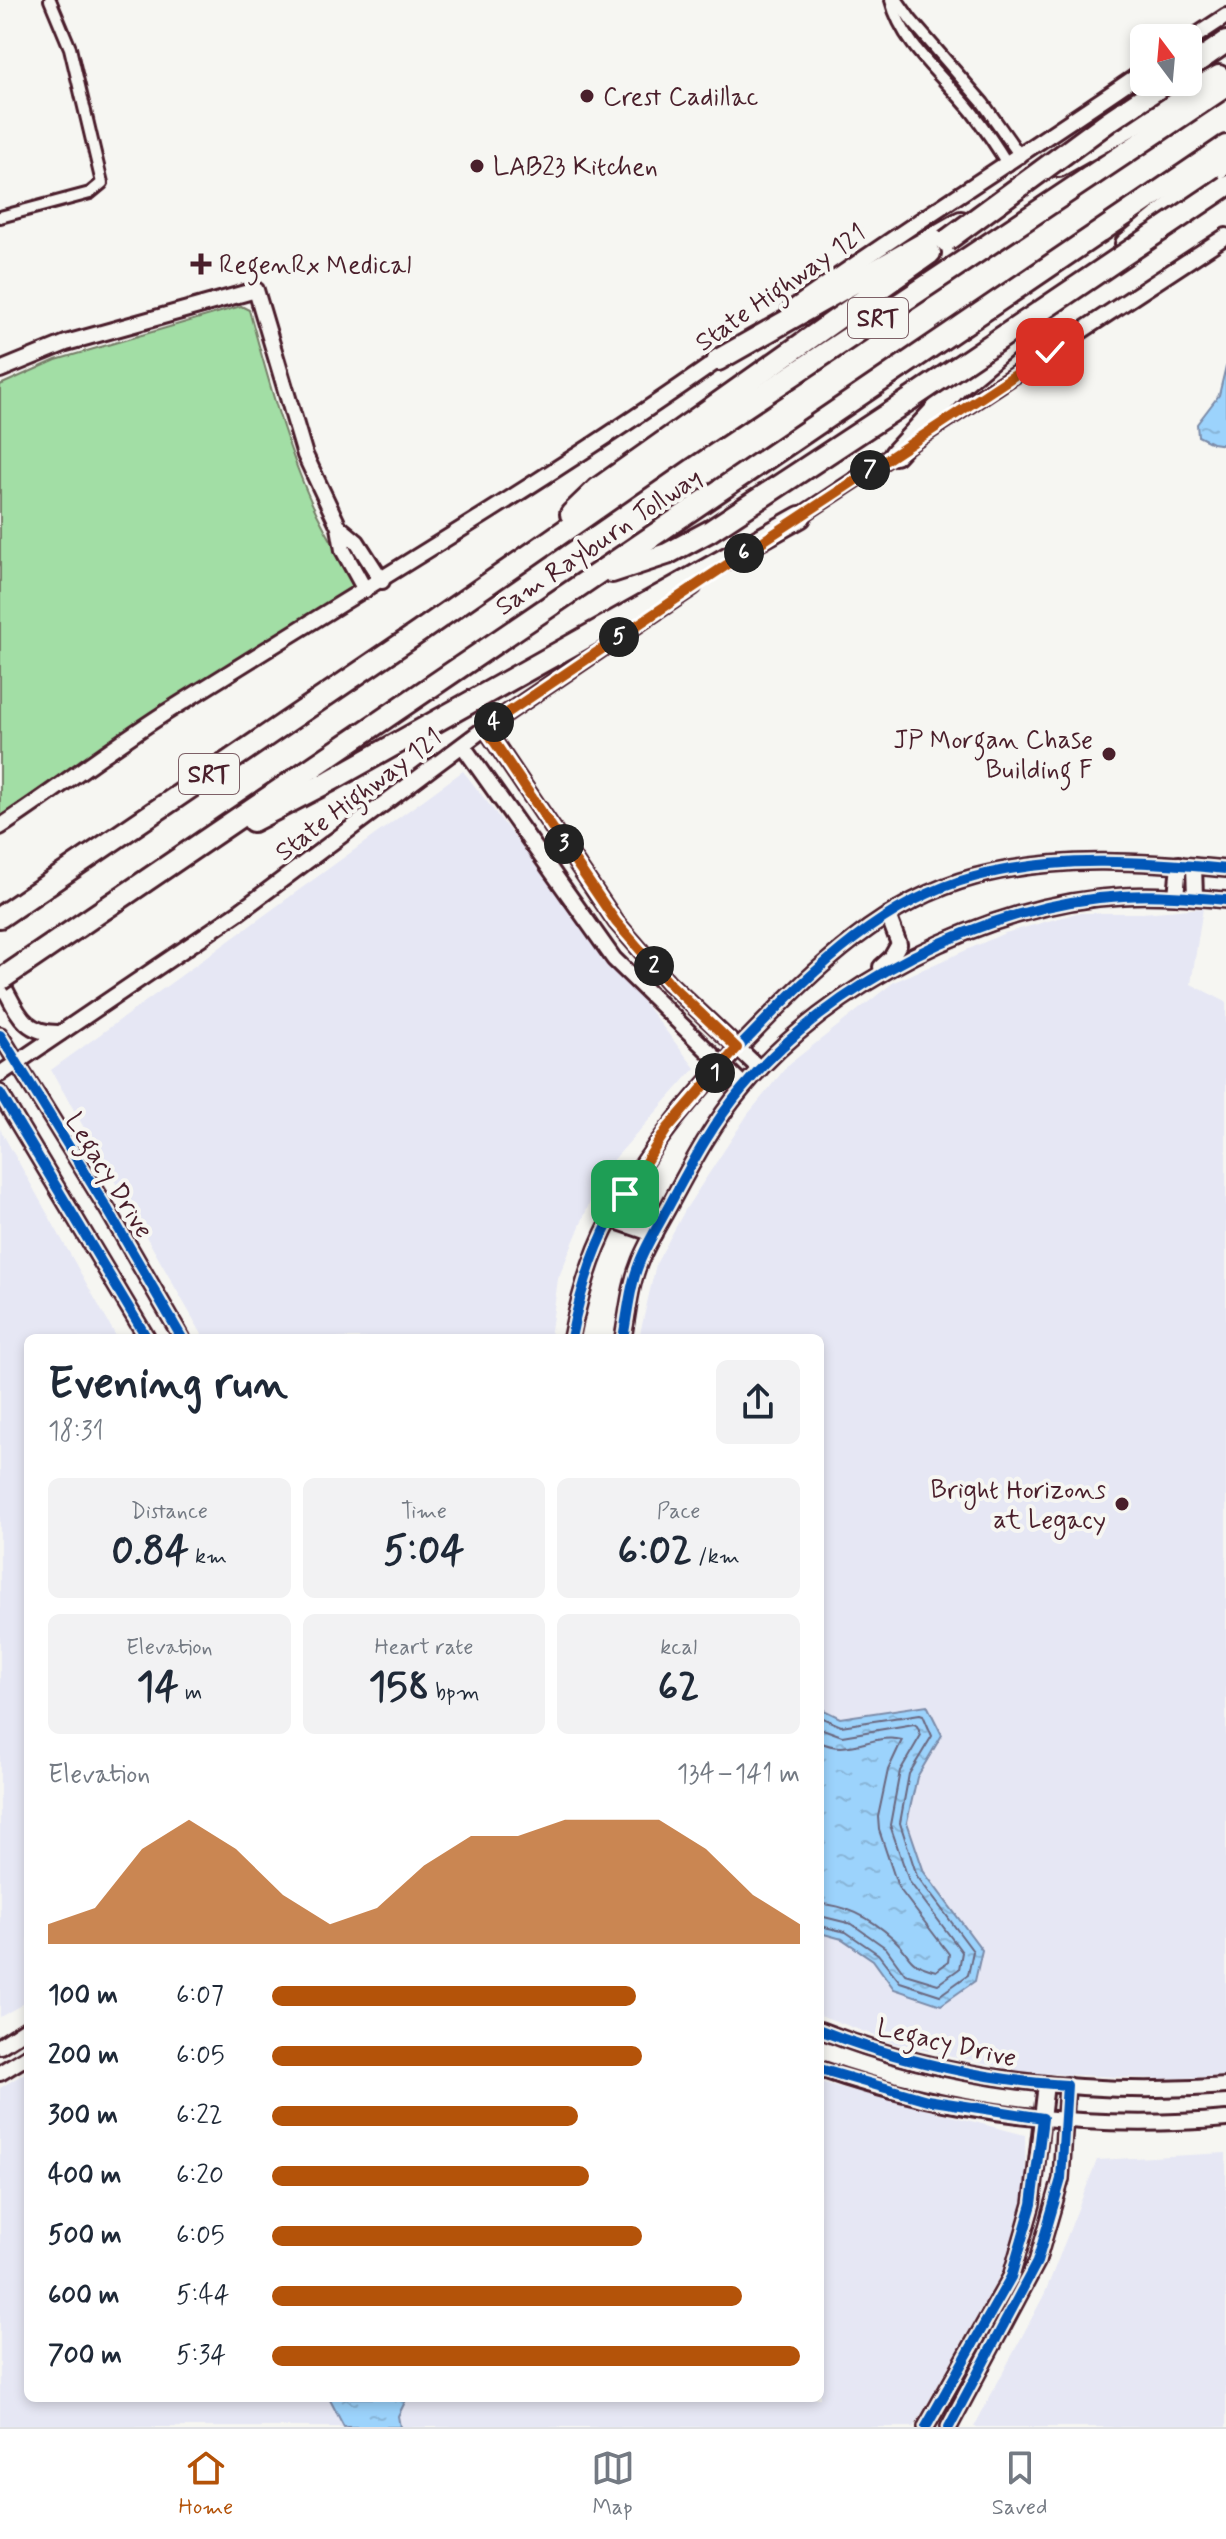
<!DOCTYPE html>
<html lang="en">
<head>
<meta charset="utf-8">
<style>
  body { margin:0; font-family:Mynerve,sans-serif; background:#f2f2f3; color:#1f2937; height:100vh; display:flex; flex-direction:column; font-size:30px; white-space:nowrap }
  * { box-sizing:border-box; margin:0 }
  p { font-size:26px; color:#747a83 }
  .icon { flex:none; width:44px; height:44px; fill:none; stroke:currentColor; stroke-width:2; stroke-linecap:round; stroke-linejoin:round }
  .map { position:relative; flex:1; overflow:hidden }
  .sheet { position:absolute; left:24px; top:1334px; width:800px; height:1068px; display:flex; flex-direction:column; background:#fff; border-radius:12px; box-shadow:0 4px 12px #0003 }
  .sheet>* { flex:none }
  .needle { width:52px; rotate:344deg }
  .tools { position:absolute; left:1130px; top:24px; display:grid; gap:16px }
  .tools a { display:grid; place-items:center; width:72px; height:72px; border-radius:12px; background:#fff; box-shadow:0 4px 12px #0003; font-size:40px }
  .pin { position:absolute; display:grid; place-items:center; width:68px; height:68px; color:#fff; margin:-34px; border-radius:16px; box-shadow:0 4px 12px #0006 }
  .km { position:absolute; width:40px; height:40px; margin:-20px; border-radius:50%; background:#222; color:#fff; font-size:22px; line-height:40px; text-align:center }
  .round { display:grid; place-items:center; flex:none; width:84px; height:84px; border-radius:12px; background:#f2f2f3 }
  .head { display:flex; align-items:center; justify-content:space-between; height:136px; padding:0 24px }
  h1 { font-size:44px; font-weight:700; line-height:60px }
  .metrics { display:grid; grid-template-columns:repeat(3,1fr); gap:12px; height:136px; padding:8px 24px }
  .metrics div { display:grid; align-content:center; border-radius:12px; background:#f2f2f3; text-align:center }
  .metrics b { font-size:40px; font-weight:700 }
  .metrics small { font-size:22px; font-weight:400 }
  .metrics p { font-size:22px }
  .chart { height:224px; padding:16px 24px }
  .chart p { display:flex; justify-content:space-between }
  .chart svg { width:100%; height:144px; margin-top:8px; fill:#b45309; opacity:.7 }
  ul { padding:0 24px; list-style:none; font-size:26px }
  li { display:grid; grid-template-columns:128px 96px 1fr; align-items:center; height:60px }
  li i { height:20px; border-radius:10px; background:#b45309 }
  .menu { display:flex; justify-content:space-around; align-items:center; height:112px; border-top:2px solid #e0e1e3; background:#fff; font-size:22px; color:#747a83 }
  .menu a { display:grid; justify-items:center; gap:4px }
  .menu .on { color:#b45309 }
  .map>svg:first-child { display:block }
  .built { fill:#e6e7f4 }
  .green { fill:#a2dea5; stroke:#767e68; stroke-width:2 }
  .water { fill:url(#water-ripples); stroke:#7b8ba8; stroke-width:2 }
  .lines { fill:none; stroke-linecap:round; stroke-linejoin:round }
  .shore { stroke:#6b677f; stroke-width:2 }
  .minor-casing { stroke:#4a1f2b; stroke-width:16 }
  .tertiary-casing { stroke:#4a1f2b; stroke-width:20 }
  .secondary-casing { stroke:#4a1f2b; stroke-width:20 }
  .motorway-casing { stroke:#4a1f2b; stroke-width:26 }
  .minor { stroke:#f6f6f2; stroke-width:10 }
  .tertiary { stroke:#f6f6f2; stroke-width:14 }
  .secondary { stroke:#f6f6f2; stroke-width:14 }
  .motorway { stroke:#f6f6f2; stroke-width:20 }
  .motorway-bridge-casing { stroke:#4a1f2b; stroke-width:26; stroke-linecap:butt }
  .motorway-bridge { stroke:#f6f6f2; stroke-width:20 }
  .cycleway-casing { stroke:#f6f6f2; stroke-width:15 }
  .cycleway { stroke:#0057b8; stroke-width:10 }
  .route-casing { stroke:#fff; stroke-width:16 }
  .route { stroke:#b45309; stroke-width:10 }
  .poi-dot { fill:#4a1f2b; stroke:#f6f6f2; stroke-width:3 }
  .labels { text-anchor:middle; stroke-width:8; stroke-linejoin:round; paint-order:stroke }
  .shield { fill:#f6f6f2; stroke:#7e6067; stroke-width:2 }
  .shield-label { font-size:24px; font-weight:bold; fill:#4a1f2b }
  .poi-label { font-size:26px; fill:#4a1f2b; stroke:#f6f6f2; text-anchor:start }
  .street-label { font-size:26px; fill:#4a1f2b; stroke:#f6f6f2 }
</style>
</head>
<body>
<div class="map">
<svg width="1226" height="2427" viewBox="0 0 1226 2427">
  <defs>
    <pattern id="water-ripples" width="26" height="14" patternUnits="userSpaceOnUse" patternTransform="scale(2)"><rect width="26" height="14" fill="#9cd3fc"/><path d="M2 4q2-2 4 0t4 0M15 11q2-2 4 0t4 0" fill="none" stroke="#88b5d8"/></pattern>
  </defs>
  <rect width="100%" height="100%" fill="#f6f6f2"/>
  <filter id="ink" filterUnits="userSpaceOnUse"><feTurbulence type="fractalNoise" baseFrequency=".0125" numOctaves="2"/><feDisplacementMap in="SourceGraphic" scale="16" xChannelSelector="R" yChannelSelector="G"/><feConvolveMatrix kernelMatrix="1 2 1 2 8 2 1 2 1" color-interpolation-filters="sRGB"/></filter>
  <g filter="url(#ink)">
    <!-- built -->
    <g class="built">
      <path d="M463 771 695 1068 602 1173 558 1279 550 1338H204L51 1070Z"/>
      <path d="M1203 908 1191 984 1226 1002V2076L1161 2079 1030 2073 896 2044 820 2015V1338H639L656 1264 685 1210 748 1114 788 1065 894 982 1005 933 1077 913H1142Z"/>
      <path d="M0 1129 117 1338H28V2001L0 2017Z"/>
      <path d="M28 2071V2398H820V2082L1025 2135 1026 2190 1003 2270 914 2427H0V2088Z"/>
      <path d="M1226 2153V2427H974L1045 2293 1097 2160Z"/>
    </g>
    <!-- green -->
    <path class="green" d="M241 306 249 310C265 367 280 425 302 480 315 514 334 546 353 578V586L130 727 0 816V385L56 360Z"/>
    <!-- water -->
    <g class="water">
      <path d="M1226 366V445L1212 443 1198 436 1197 424 1219 395Z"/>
      <path d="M927 1705 942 1735 917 1777 907 1822 924 1872 982 1950 975 1981 941 2005 894 1989 873 1960 842 1939 820 1933V1708L840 1718Z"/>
      <path d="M329 2398H407L398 2416 400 2427H344Z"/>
    </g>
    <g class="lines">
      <!-- shore -->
      <g class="shore">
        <path d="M820 1717 841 1726 920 1714 923 1715 932 1736 909 1774 900 1823 917 1876 973 1951 968 1975 940 1995 900 1982 878 1954 846 1932 820 1926"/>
        <path d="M820 1728 842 1736 914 1724 917 1726 921 1735 900 1771 890 1825 909 1881 962 1952 959 1969 938 1984 905 1974 886 1948 852 1924 820 1916"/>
        <path d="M820 1742C850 1757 875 1732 902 1740L888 1770 878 1817 879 1830 898 1887 949 1954 948 1962 936 1971C903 1962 914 1957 893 1938 873 1920 847 1905 820 1904"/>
      </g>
      <defs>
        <g id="minor">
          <path d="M891 0C902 45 944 77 972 112 985 129 997 147 1008 165"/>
          <path d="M897 0 911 20 983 103 1021 157"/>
          <path d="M0 217 90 193 102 183 70 48 50 0"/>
        </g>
        <g id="tertiary">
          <path d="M0 370 66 343 256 290 305 455 339 527 343 550 365 590"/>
          <path d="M339 527 357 542 382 581"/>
          <path d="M485 728 616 922 668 982 760 1069"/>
          <path d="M463 746 614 959 744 1086"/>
        </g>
        <g id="secondary">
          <path d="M1188 41 1226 16"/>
          <path d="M790 310C906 227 1027 152 1144 71"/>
          <path d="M794 520 1226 236"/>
          <path d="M0 827C56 790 109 749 165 713 352 595 543 484 724 356"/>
          <path d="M1194 866 1195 897"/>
          <path d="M1176 896 1179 864"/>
          <path d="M881 967 891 958 899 944 888 915"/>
          <path d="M0 980C17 1009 21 1034 60 1033"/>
          <path d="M0 1035 108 1210 182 1338"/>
          <path d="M0 1074 239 912 485 728 693 587"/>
          <path d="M0 1093 147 1338"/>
          <path d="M610 1219 654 1234"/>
          <path d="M571 1338C579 1297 591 1255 611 1218 647 1147 699 1088 754 1032 817 967 884 901 974 877 1055 855 1143 861 1226 869"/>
          <path d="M623 1338C628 1312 630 1285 640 1261 648 1241 661 1221 671 1202 692 1163 713 1123 742 1089 829 984 987 903 1123 896 1157 894 1192 897 1226 900"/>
          <path d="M820 2030C944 2080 1093 2097 1226 2086"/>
          <path d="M0 2046 28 2028"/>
          <path d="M820 2069C949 2114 1090 2131 1226 2119"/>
          <path d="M0 2073 28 2056"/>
          <path d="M926 2427 1011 2277 1032 2204 1046 2084"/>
          <path d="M949 2427 1037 2262 1061 2179 1067 2085"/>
        </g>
        <g id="motorway">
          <path d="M1188 68 1226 42"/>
          <path d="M1059 166 1219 76"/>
          <path d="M1126 244 1226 162"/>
          <path d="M718 360 961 222"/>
          <path d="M895 454 958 386 1019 335"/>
          <path d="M571 514 597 489 930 253"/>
          <path d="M612 572 667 554 710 531 909 400"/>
          <path d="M253 821 330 781 800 517"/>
          <path d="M0 917 419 632 679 451 1226 86"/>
          <path d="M25 963 1226 146"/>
        </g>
      </defs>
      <!-- minor casing -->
      <use href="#minor" class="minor-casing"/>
      <!-- tertiary casing -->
      <use href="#tertiary" class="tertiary-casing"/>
      <!-- secondary casing -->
      <use href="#secondary" class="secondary-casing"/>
      <!-- motorway casing -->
      <use href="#motorway" class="motorway-casing"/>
      <!-- minor -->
      <use href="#minor" class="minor"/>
      <!-- tertiary -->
      <use href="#tertiary" class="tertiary"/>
      <!-- secondary -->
      <use href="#secondary" class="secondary"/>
      <!-- motorway -->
      <use href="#motorway" class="motorway"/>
      <defs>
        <g id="motorway-bridge">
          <path d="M946 241 1109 121 1167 82"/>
          <path d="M909 400 1226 186"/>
          <path d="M0 980 25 963"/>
        </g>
      </defs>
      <!-- motorway-bridge casing -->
      <use href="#motorway-bridge" class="motorway-bridge-casing"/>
      <!-- motorway-bridge -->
      <use href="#motorway-bridge" class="motorway-bridge"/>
      <defs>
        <g id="cycleway">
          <path d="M0 1035 108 1210 182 1338"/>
          <path d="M0 1093 147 1338"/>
          <path d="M571 1338C579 1297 591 1255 611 1218 647 1147 699 1088 754 1032 817 967 884 901 974 877 1055 855 1143 861 1226 869"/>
          <path d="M623 1338C628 1312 630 1285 640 1261 648 1241 661 1221 671 1202 692 1163 713 1123 742 1089 829 984 987 903 1123 896 1157 894 1192 897 1226 900"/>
          <path d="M820 2030C892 2059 989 2081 1067 2085L1061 2179 1037 2262 949 2427"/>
          <path d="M820 2069 927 2100 1043 2118 1032 2204 1011 2277 926 2427"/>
        </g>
      </defs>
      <!-- cycleway casing -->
      <use href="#cycleway" class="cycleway-casing"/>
      <!-- cycleway -->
      <use href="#cycleway" class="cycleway"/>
    </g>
  </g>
  <g class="lines" filter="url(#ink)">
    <defs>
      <path id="route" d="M625 1194 667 1129 737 1048 668 982 616 922 485 728 707 578 1050 352"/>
    </defs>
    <!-- route casing -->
    <use href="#route" class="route-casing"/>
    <!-- route -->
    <use href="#route" class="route"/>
  </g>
  <!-- markers -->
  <g class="poi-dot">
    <circle cx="587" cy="96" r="8"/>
    <circle cx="477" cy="166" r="8"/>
    <path d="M197 252h8v8h8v8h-8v8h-8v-8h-8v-8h8z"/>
    <circle cx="1109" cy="754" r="8"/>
    <circle cx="1122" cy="1504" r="8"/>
  </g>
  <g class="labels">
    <!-- shield labels -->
    <g class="shield">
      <rect x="848" y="298" width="60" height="40" rx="6"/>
      <rect x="179" y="754" width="60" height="40" rx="6"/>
    </g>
    <g class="shield-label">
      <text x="878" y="326">SRT</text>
      <text x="209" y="782">SRT</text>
    </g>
    <!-- poi labels -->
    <g class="poi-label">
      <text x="603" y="105">Crest Cadillac</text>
      <text x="493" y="175">LAB23 Kitchen</text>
      <text x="219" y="273">RegenRx Medical</text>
      <text x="1093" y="748" text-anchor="end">JP Morgan Chase<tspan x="1093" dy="30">Building F</tspan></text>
      <text x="1106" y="1498" text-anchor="end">Bright Horizons<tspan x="1106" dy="30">at Legacy</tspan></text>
    </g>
    <!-- street labels -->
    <g class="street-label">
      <text transform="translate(780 287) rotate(-35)" y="9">State Highway 121</text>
      <text transform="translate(598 541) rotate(-34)" y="9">Sam Rayburn Tollway</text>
      <text transform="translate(358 794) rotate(-37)" y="9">State Highway 121</text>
      <text transform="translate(110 1175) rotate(58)" y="9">Legacy Drive</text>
      <text transform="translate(947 2042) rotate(13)" y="9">Legacy Drive</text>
    </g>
  </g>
</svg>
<div class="tools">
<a><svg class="needle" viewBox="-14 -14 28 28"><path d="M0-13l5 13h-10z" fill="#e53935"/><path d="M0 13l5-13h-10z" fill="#747a83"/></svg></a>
</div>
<div class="pin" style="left:625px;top:1194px;background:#1e9e55"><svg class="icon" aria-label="arrive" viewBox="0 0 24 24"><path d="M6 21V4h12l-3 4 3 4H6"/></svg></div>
<div class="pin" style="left:1050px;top:352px;background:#d93025"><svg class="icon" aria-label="check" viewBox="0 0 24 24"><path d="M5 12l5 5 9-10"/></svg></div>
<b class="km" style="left:715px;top:1073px">1</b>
<b class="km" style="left:654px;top:966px">2</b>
<b class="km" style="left:564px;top:844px">3</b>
<b class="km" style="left:494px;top:722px">4</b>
<b class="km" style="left:619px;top:637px">5</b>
<b class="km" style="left:744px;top:553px">6</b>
<b class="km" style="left:870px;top:470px">7</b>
<section class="sheet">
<div class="head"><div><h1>Evening run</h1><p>18:31</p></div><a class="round"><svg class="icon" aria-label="share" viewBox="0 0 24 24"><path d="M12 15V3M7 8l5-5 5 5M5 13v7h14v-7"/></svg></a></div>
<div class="metrics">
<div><p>Distance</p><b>0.84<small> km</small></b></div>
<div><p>Time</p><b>5:04</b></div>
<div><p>Pace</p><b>6:02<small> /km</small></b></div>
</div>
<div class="metrics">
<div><p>Elevation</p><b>14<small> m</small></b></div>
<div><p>Heart rate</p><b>158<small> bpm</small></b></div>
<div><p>kcal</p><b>62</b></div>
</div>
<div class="chart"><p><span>Elevation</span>134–141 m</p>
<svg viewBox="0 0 160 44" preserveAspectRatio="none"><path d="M0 44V38L10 33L20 15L30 6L40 15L50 29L60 38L70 33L80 20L90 11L100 11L110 6L120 6L130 6L140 15L150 29L160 38V44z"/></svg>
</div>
<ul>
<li><b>100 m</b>6:07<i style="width:69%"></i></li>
<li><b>200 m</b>6:05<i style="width:70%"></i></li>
<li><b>300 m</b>6:22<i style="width:58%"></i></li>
<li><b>400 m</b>6:20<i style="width:60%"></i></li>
<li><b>500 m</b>6:05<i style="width:70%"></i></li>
<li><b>600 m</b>5:44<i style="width:89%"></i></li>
<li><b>700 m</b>5:34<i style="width:100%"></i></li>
</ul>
</section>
</div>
<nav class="menu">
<a class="on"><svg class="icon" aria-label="home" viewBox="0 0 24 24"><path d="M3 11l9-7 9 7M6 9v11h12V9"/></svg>Home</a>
<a><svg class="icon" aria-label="map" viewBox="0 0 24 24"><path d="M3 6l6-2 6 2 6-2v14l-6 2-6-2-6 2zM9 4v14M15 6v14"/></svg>Map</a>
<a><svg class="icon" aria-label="saved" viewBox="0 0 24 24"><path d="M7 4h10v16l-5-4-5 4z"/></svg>Saved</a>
</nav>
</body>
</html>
